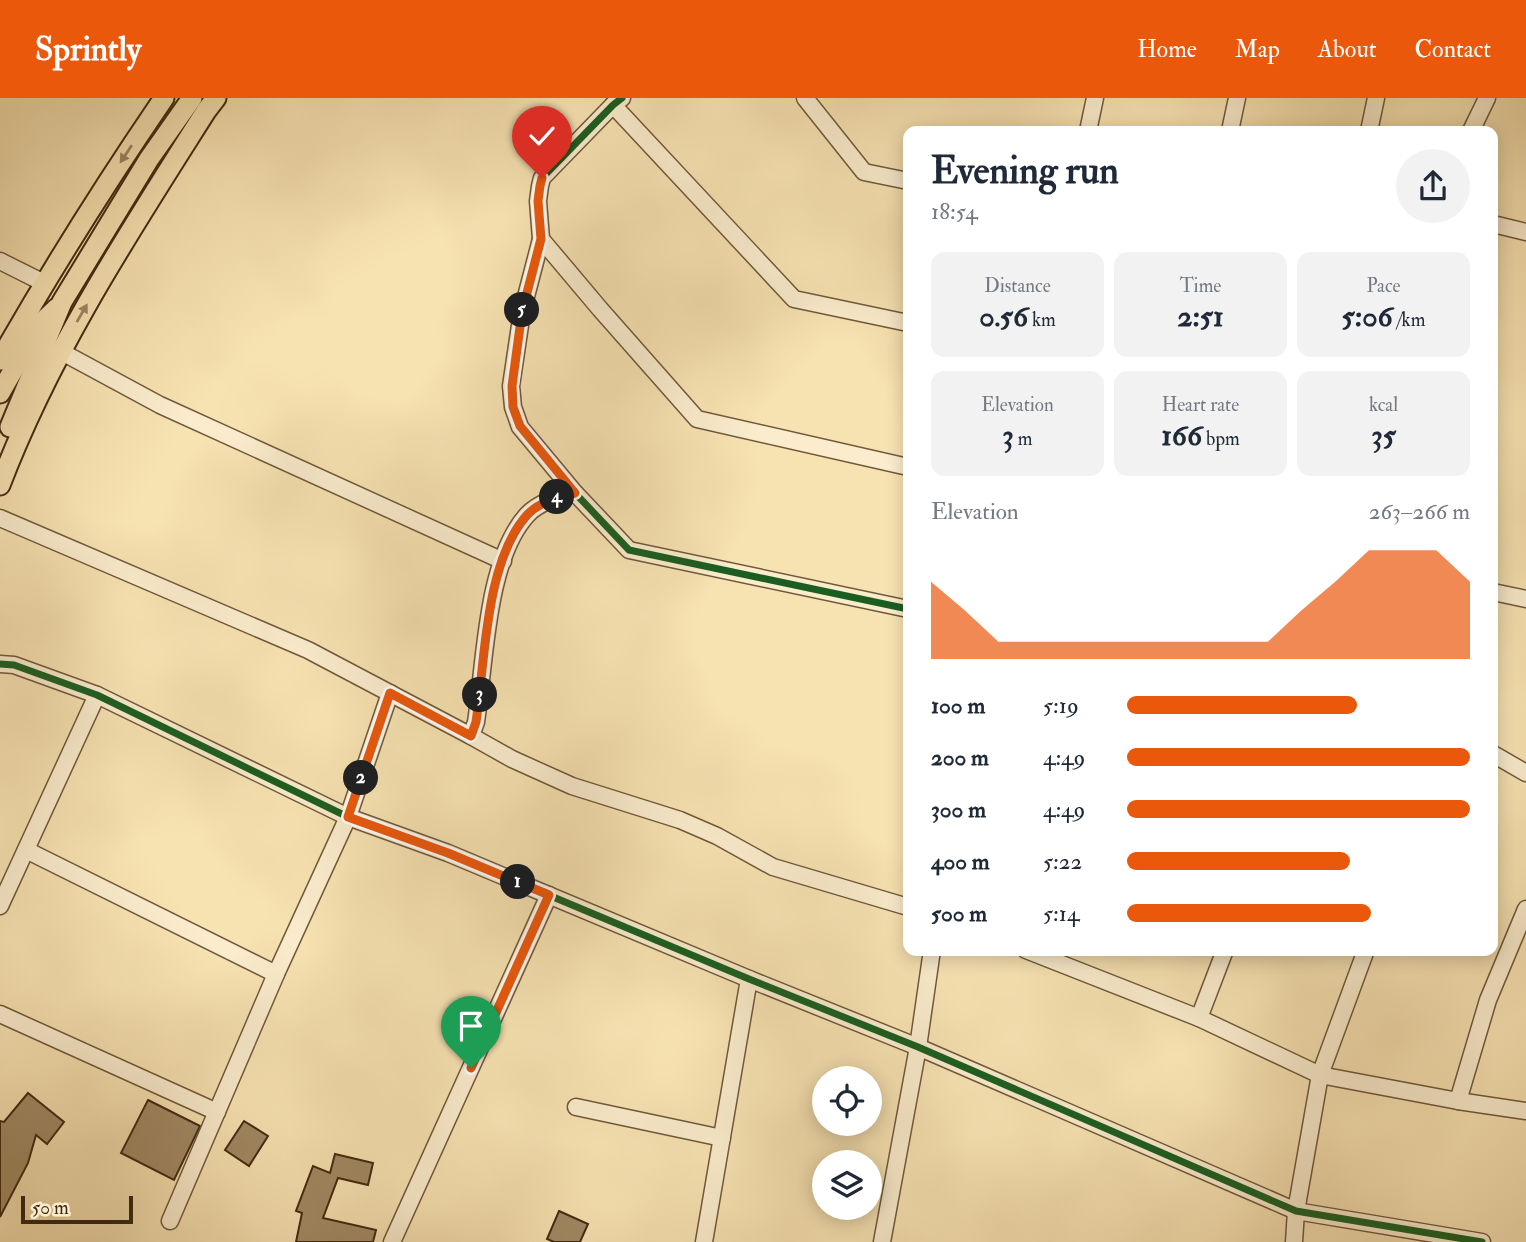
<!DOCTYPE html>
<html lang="en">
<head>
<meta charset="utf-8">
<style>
  body { margin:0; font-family:"IM FELL Double Pica",serif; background:#f2f2f3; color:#1f2937; height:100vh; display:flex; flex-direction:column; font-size:26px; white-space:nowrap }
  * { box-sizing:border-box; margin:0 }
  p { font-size:23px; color:#747a83 }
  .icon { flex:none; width:38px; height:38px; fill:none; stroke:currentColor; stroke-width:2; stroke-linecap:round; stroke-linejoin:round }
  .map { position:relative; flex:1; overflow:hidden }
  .sheet { position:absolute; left:903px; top:28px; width:595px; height:830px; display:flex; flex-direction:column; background:#fff; border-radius:14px; box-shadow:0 4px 18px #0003 }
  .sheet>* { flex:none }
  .controls { position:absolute; left:812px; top:968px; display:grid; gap:14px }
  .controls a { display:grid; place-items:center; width:70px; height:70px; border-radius:50%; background:#fff; box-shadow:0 4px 18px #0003; font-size:35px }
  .scale { position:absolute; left:21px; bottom:18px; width:112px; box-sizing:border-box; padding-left:7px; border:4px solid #432b11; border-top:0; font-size:19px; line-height:24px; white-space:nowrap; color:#432b11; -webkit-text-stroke:5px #faeccd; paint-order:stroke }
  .pin { position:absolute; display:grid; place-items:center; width:60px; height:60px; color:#fff; margin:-72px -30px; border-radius:50% 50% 50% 0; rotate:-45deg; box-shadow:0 0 7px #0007 }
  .pin .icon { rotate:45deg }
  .km { position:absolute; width:35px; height:35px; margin:-18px; border-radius:50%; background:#222; color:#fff; font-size:19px; line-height:35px; text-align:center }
  .round { display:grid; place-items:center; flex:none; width:74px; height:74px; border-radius:37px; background:#f2f2f3 }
  .overview { display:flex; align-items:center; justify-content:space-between; height:119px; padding:0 28px }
  h1 { font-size:38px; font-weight:700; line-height:52px }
  .figures { display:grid; grid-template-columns:repeat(3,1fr); gap:10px; height:119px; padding:7px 28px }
  .figures div { display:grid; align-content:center; border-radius:14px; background:#f2f2f3; text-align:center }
  .figures b { font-size:30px; font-weight:700 }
  .figures small { font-size:19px; font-weight:400 }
  .figures p { font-size:19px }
  .chart { height:196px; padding:14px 28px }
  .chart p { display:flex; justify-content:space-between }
  .chart svg { width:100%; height:126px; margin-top:7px; fill:#ea580c; opacity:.7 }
  ul { padding:0 28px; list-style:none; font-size:23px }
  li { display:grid; grid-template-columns:112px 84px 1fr; align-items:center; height:52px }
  li i { height:18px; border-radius:9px; background:#ea580c }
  header { display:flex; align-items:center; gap:42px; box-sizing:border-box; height:98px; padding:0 35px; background:#ea580c; color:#fff }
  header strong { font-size:33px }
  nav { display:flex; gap:38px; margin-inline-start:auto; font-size:24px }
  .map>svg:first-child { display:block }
  .building { fill:#a18a65; stroke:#432b11; stroke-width:2 }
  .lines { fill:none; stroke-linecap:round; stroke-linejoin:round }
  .minor-casing { stroke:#705939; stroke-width:19 }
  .major-casing { stroke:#432b11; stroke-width:23 }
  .minor { stroke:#faeccd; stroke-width:16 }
  .major { stroke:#f7e2b2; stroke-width:19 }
  .cycleway-casing { stroke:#faeccd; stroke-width:11 }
  .cycleway { stroke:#1b5e20; stroke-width:7 }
  .oneway { fill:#9d8662 }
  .route-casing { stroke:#fff; stroke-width:14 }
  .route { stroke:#ea580c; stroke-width:9 }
</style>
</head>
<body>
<header>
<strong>Sprintly</strong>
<nav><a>Home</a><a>Map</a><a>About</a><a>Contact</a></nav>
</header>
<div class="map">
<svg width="1526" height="1144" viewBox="0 0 1526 1144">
  <rect width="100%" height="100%" fill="#f7e2b2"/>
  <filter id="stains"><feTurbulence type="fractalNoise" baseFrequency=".00286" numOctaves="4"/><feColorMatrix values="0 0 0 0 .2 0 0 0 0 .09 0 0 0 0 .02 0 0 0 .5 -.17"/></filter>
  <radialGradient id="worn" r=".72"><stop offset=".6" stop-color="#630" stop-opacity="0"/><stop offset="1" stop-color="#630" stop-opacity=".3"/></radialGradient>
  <!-- building -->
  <g class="building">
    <path d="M28 995 64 1024 47 1046 36 1037 28 1065 0 1119V1023L4 1024Z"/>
    <path d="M148 1002 200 1028 174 1082 121 1055Z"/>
    <path d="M244 1023 268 1038 249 1068 225 1052Z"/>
    <path d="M335 1056 373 1065 368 1087 338 1080 323 1120 376 1132 373 1144H296L302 1115 296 1113 313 1068 330 1075Z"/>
    <path d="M559 1113 588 1126 580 1144H554L547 1141Z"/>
  </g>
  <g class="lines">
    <defs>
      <g id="minor">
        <path d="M622 0 613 7 542 80 540 88 538 103 541 141 522 214 511 288 513 309 520 329 575 395 629 452 908 511"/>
        <path d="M805 0 864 74 908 83"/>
        <path d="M613 7 794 201 908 225"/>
        <path d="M1088 33 1095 0"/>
        <path d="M1230 33 1237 0"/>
        <path d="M1369 33 1376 0"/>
        <path d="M1471 33 1487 0"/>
        <path d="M1493 126 1526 134"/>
        <path d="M541 141 600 211 697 321 908 369"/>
        <path d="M0 163 44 185"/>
        <path d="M60 253 160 307 503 463"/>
        <path d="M0 420 308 552 471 638 512 661 572 688 680 722 717 738 773 769 908 809"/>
        <path d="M1493 494 1526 501"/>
        <path d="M0 566 14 567 97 597 348 719 448 755 749 881 918 949 1296 1113 1482 1144"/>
        <path d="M471 638 476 624C485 565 486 462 527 417 539 404 558 399 575 395"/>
        <path d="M1493 656 1526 675"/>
        <path d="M26 752 276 876"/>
        <path d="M0 808 97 597"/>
        <path d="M1026 852 1199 920 1320 977 1458 1003 1526 1013"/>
        <path d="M0 916 217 1014"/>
        <path d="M1199 920 1225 852"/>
        <path d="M1458 1003 1488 902 1526 811"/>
        <path d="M576 1009 722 1040"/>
        <path d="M170 1123 276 876 348 719 390 595"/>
        <path d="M392 1144 549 797"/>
        <path d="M704 1144 749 881"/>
        <path d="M882 1144 918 949 932 852"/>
        <path d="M1294 1144 1296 1113 1320 977 1366 852"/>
      </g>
      <g id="major">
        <path d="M0 262C51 172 106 85 164 0"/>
        <path d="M0 295 39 227 57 210"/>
        <path d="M10 329 62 204 149 61 192 0"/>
        <path d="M0 387C51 253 130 133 206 13L216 0"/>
      </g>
    </defs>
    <!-- minor casing -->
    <use href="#minor" class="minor-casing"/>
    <!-- major casing -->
    <use href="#major" class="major-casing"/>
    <!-- minor -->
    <use href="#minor" class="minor"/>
    <!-- major -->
    <use href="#major" class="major"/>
    <defs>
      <g id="cycleway">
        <path d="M622 0 613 7 542 80 540 88 538 103 541 141 522 214 511 288 513 309 520 329 575 395 629 452 908 511"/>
        <path d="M0 566 14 567 97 597 348 719 448 755 749 881 918 949 1296 1113 1482 1144"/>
      </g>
    </defs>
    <!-- cycleway casing -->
    <use href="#cycleway" class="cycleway-casing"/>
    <!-- cycleway -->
    <use href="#cycleway" class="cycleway"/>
  </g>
  <!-- one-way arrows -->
  <defs><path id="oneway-solid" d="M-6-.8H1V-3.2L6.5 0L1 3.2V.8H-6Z" transform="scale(1.75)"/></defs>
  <g class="oneway">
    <use href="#oneway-solid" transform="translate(126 56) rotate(124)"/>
    <use href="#oneway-solid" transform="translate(82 215) rotate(-60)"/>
  </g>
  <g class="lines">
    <defs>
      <path id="route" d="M471 970 549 797 448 755 348 719 390 595 471 638 476 624C485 564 485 464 527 417 539 404 558 399 575 395L520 328 513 309 512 288 522 214 541 141 538 103 540 88 542 80"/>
    </defs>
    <!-- route casing -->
    <use href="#route" class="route-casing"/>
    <!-- route -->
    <use href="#route" class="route"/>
  </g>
  <rect width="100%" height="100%" filter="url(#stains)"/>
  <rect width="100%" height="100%" fill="url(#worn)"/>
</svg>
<div class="controls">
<a><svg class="icon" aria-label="locate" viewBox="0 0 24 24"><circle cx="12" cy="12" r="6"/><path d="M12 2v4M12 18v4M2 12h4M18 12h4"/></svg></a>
<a><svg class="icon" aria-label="layers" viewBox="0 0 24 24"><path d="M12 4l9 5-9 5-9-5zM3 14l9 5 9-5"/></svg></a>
</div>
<div class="scale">50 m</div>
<div class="pin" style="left:471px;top:970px;background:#1e9e55"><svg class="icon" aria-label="arrive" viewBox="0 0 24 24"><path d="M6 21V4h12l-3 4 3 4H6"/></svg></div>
<div class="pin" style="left:542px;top:80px;background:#d93025"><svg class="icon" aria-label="check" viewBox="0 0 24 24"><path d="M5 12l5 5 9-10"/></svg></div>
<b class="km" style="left:518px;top:784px">1</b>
<b class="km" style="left:361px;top:680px">2</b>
<b class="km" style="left:480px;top:597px">3</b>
<b class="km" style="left:557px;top:399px">4</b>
<b class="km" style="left:522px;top:212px">5</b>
<section class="sheet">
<div class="overview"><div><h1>Evening run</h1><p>18:54</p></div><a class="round"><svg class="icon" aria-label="share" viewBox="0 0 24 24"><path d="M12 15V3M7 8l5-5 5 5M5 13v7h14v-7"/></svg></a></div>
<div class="figures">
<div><p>Distance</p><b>0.56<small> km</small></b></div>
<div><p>Time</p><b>2:51</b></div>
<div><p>Pace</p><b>5:06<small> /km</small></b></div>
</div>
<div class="figures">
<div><p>Elevation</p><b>3<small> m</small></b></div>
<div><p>Heart rate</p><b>166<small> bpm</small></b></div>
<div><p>kcal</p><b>35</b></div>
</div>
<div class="chart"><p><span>Elevation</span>263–266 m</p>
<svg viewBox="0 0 160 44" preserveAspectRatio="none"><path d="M0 44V17L10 27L20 38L30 38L40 38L50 38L60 38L70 38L80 38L90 38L100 38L110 27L120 17L130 6L140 6L150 6L160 17V44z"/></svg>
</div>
<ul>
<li><b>100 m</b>5:19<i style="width:67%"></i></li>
<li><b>200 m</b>4:49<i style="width:100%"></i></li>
<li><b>300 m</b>4:49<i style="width:100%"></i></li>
<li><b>400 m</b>5:22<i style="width:65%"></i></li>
<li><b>500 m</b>5:14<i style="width:71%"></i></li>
</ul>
</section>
</div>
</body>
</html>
